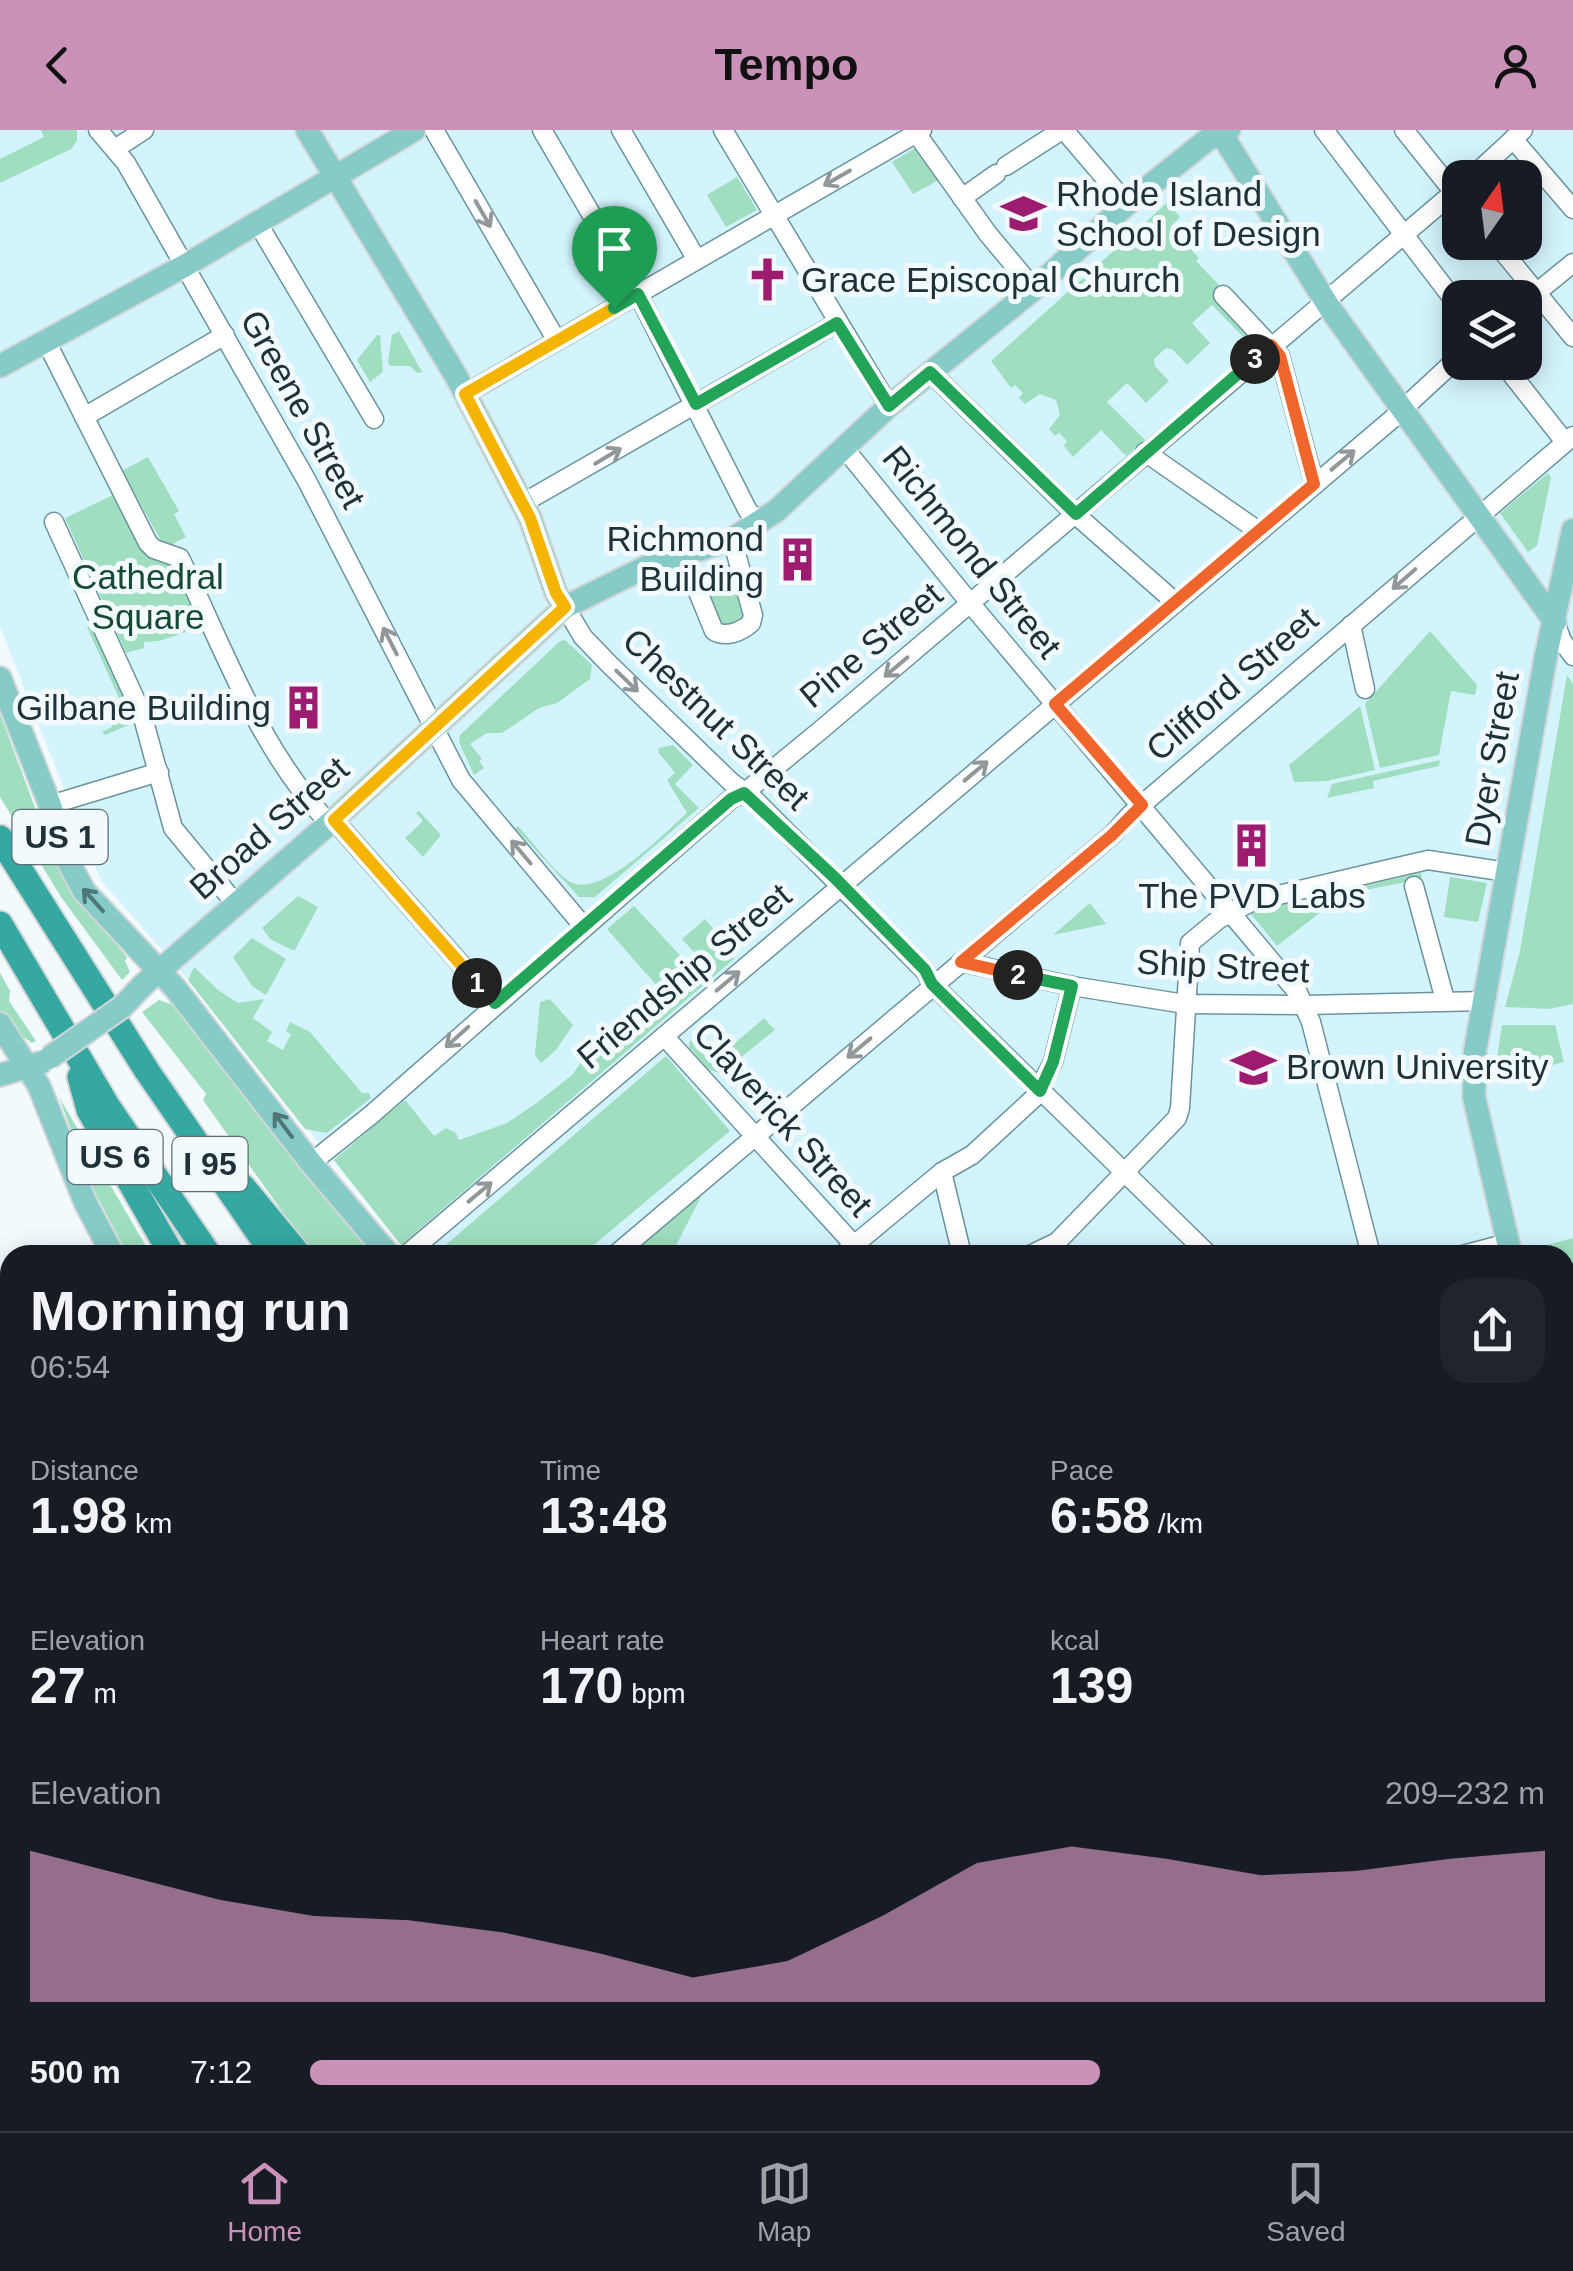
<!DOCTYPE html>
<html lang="en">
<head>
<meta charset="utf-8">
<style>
  body { margin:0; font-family:Helvetica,sans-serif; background:#20242c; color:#f1f3f6; height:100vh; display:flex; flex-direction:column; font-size:38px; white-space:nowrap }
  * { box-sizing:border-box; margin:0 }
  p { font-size:32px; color:#9ea1a6 }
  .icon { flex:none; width:55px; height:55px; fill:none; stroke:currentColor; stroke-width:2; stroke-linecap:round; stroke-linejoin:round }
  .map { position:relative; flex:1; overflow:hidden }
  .side { position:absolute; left:0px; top:1115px; width:1575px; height:888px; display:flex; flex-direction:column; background:#171b24; border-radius:30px 30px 0 0; box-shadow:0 5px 25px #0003 }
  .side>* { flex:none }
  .needle { width:65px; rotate:14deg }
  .buttons { position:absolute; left:1442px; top:30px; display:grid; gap:20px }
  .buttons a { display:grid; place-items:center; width:100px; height:100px; border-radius:20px; background:#171b24; box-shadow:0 5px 25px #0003; font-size:50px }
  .pin { position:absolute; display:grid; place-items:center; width:85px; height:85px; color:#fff; margin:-102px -42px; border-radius:50% 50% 50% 0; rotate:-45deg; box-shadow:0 0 10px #0007 }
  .pin .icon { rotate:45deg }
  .km { position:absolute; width:50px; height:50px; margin:-25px; border-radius:50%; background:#222; color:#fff; font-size:28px; line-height:50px; text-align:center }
  .round { display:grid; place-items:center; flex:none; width:105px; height:105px; border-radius:30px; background:#20242c }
  .headline { display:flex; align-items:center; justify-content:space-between; height:170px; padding:0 30px }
  h1 { font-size:55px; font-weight:800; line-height:75px }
  .metrics { display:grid; grid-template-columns:repeat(3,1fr); gap:15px; height:170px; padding:10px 30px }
  .metrics div { display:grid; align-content:center }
  .metrics b { font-size:50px; font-weight:800 }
  .metrics small { font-size:28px; font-weight:400 }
  .metrics p { font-size:28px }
  .chart { height:280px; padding:20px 30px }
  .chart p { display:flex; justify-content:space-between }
  .chart svg { width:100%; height:180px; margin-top:10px; fill:#cb92b9; opacity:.7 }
  ul { padding:0 30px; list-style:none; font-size:32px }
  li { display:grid; grid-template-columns:160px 120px 1fr; align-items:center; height:75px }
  li i { height:25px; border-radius:12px; background:#cb92b9 }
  header { display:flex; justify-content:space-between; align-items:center; height:130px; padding:0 30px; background:#cb92b9; color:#111; font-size:45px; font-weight:800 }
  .dock { display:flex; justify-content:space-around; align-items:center; height:140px; border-top:2px solid #363941; background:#171b24; font-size:28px; color:#9ea1a6 }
  .dock a { display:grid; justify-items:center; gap:5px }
  .dock .current { color:#cb92b9 }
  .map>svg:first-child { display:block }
  .built { fill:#d4f4fd; fill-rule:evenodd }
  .green { fill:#9fdfc0 }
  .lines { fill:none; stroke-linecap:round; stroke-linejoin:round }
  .minor-casing { stroke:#6a949f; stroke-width:21 }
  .major-casing { stroke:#d2d6d7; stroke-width:26 }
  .highway-casing { stroke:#d2d6d7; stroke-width:29 }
  .minor { stroke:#fff; stroke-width:18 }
  .major { stroke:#86cbc7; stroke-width:22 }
  .highway { stroke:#35a8a2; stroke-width:25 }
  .major-bridge-casing { stroke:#d2d6d7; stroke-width:26; stroke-linecap:butt }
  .major-bridge { stroke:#86cbc7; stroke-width:22 }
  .oneway { stroke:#90989b }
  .oneway2 { stroke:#4e7778 }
  .split-1-casing { stroke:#fff; stroke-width:20 }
  .split-2-casing { stroke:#fff; stroke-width:20 }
  .split-3-casing { stroke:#fff; stroke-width:20 }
  .split-4-casing { stroke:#fff; stroke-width:20 }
  .split-1 { stroke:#f5b400; stroke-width:12 }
  .split-2 { stroke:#22a559; stroke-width:12 }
  .split-3 { stroke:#f0652b; stroke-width:12 }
  .split-4 { stroke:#22a559; stroke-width:12 }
  .labels { text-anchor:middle; stroke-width:10; stroke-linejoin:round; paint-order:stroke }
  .shield { fill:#f2fafd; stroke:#5f6e72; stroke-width:2.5 }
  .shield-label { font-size:32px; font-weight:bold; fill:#203237 }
  .poi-label { font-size:35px; fill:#203237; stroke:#f2fafd; text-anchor:start }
  .street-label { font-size:35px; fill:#203237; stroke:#f2fafd }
  .park-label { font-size:35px; fill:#164a35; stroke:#f2fafd }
</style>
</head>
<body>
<header><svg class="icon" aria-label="back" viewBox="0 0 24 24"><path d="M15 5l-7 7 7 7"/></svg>Tempo<svg class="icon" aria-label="person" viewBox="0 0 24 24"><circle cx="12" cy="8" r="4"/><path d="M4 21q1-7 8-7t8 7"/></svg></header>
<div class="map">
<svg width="1573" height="2001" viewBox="0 0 1573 2001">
  <rect width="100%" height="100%" fill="#f2fafd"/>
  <!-- built -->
  <g class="built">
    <path d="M0 0H1573V1421L1565 1444V1125H413L403 1113 401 1115 188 850 100 749 0 497ZM1460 48H1525V112H1460ZM1460 168H1525V232H1460Z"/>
    <path d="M1573 1558V1902L1565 1900V1582Z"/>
    <path d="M204 1992H434L435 1997 521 2001H202Z"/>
  </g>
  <!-- green -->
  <g class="green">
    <path d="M41 0H77V11L71 19 0 53V29L44 7Z"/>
    <path d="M917 17 941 49 913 64 892 32Z"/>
    <path d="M737 47 757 80 726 97 707 65Z"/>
    <path d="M1178 63 1181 67 1171 76 1180 87 1170 97 1199 128 1196 131 1255 193 1268 202 1253 217 1212 175 1192 193 1210 213 1187 235 1173 220 1166 218 1154 229 1155 236 1169 251 1146 273 1127 253 1107 272 1145 310 1126 326 1101 300 1073 327 1064 316 1067 311 1059 303 1055 306 1049 299 1060 285 1056 270 1040 264 1025 274 1019 268 1023 263 1015 255 1011 258 991 231Z"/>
    <path d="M399 201 422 242 417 243 410 236H390L388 231 392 205Z"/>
    <path d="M377 205H380L383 242 370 252 357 230Z"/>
    <path d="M148 327 179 381 174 384 186 407 165 418 122 341Z"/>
    <path d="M1548 343 1551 347 1537 416 1528 422 1500 383Z"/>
    <path d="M113 365 141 420 179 435 208 501 196 502 195 499 159 511 144 512V518L126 523 65 388Z"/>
    <path d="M732 433 746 485 740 494 721 497 696 445Z"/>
    <path d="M92 495 136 592 105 605 102 602 112 597 111 593 127 586 87 497Z"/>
    <path d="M1430 501 1477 555 1475 565 1451 561 1439 625 1380 638 1365 574Z"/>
    <path d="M565 510 592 535 590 549 557 573 539 578 502 603H487L470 614 482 629 479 631 484 638 474 645 459 612 460 605 560 511Z"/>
    <path d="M1567 545 1573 554V874L1549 879 1505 877 1520 821Z"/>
    <path d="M1360 576 1375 640 1327 651 1294 652 1289 635Z"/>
    <path d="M0 584 58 739 83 777 127 827 125 831 130 842 122 850 61 767 0 667Z"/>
    <path d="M673 615 693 635 675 654 699 678 595 767H579L515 698 518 696C534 713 549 736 567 750 598 773 664 703 687 683L667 650 675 643 658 622 659 618Z"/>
    <path d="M1440 630 1439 636 1373 651 1374 658 1327 668 1332 654Z"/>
    <path d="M419 681 441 705 423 727 405 708 423 691 416 683Z"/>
    <path d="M1421 743 1422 749 1344 764 1277 816 1251 784 1256 780Z"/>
    <path d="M1450 747 1487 753 1478 792 1444 787Z"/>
    <path d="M298 766 318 777 295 820H292L270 809 262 798Z"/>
    <path d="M1090 773 1106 794 1053 805Z"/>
    <path d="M634 776 706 853 401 1115 334 1030 405 970 434 1006 446 998 456 1003 459 1010 507 993 538 972 572 945 599 906 657 856 607 799Z"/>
    <path d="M705 789 727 814 724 818 734 829 712 848 710 840 682 809Z"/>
    <path d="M252 808 286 829 266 865 252 856 233 827Z"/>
    <path d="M194 837 218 860 238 873 264 869 253 888 272 902 267 911 283 920 291 904 286 901 290 892 310 902 362 963H369L371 968 327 1003 305 999 188 850Z"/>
    <path d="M0 843 10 861 9 871 36 911 32 913 22 906 16 907 0 883Z"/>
    <path d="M550 869 573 895 556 920 541 933 535 925 540 872Z"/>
    <path d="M159 870 171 874 372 1125H313L203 970 206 964 142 882Z"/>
    <path d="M764 888 775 900 721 943 709 940 689 917 690 910 712 933Z"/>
    <path d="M1502 895H1555L1564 932 1494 949Z"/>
    <path d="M666 926 730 1001 582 1125H434Z"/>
    <path d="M59 967 147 1118 150 1125H128L90 1053Z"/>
    <path d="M703 1063 671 1125H631Z"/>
    <path d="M1573 1108V1146L1565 1148V1125H1532L1531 1119Z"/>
    <path d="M856 1992H984L985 2001H874L856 1998Z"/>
    <path d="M1213 1993H1378L1375 2001H1219Z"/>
  </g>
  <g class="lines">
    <defs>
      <g id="minor">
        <path d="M98 0 126 33 307 351 461 650 584 797"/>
        <path d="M434 0 557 211"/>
        <path d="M542 0 638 164 748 381 760 392"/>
        <path d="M621 0 697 130"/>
        <path d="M723 0 889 276"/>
        <path d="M914 0 988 104 1034 159"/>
        <path d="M1064 0 1127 74"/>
        <path d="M1324 0 1460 178"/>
        <path d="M1404 0 1460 70"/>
        <path d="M1513 9 1573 79"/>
        <path d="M115 19 144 0"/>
        <path d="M1006 36 1062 0"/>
        <path d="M1471 48 1523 0"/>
        <path d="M962 68 996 44"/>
        <path d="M257 92 374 289"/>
        <path d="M1495 112 1573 207"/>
        <path d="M1223 165 1280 226 1314 353"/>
        <path d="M1525 172 1573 133"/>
        <path d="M47 213 148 413 154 419 180 428C224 519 259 620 330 694"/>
        <path d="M1502 232 1565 312"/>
        <path d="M930 242 1075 384 1175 472"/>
        <path d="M465 264 922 0"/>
        <path d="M84 287 225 205"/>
        <path d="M845 319 970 473 1298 863 1311 892 1371 1125"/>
        <path d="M1145 322 1257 400"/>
        <path d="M523 373 837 193"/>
        <path d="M54 392 142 584 173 698 235 773"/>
        <path d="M683 425 714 501C726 508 741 502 751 493L753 485 732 409"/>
        <path d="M565 477 583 507 609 534 731 652 754 669 925 841 932 854 1209 1125"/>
        <path d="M1555 492 1562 511 1573 526"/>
        <path d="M1351 495 1365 559"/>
        <path d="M50 675 159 642"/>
        <path d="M334 690 495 873"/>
        <path d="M1414 756 1445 870"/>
        <path d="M961 832 1072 856 1185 874 1305 875 1485 871"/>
        <path d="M664 906 854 1115"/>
        <path d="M311 1033 371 985 731 669 744 663 822 599 1460 57"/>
        <path d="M942 1042 962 1125"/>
        <path d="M406 1125 1391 290 1460 226"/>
        <path d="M615 1125 1112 705 1131 684 1573 306"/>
        <path d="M842 1125 942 1042 972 1025 1035 967 1053 932 1072 856"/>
        <path d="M1030 1125 1057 1112 1177 988 1180 978 1190 813 1219 789 1253 771 1389 739 1428 730 1507 742"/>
        <path d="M1463 1125 1508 1113"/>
        <path d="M1565 1242 1573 1240"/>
        <path d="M0 1297 10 1288"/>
        <path d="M0 1355 10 1367"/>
        <path d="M0 1471 10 1463"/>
        <path d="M0 1583 10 1582"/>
        <path d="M0 1644 10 1636"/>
        <path d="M1565 1660 1571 1658"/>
        <path d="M0 1819 10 1810"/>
        <path d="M1565 1912 1573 1914"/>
        <path d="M0 1919 10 1930"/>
        <path d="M529 1992V2001"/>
        <path d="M808 1992 846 2001"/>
        <path d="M50 2001 53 1992"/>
      </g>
      <g id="major">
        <path d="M307 0 456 246 530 388 556 463 565 477"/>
        <path d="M1219 0 1329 177 1555 492"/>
        <path d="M0 236 186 135 414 0"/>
        <path d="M0 548 50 675 66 727 84 761 175 858 311 1033 389 1125"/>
        <path d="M143 855 338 686 565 477 648 436 732 409 776 381 889 276 1034 159 1127 74 1207 10 1229 0"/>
        <path d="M0 894 39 956 85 1072 113 1125"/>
        <path d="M0 945 40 933"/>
        <path d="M1511 1125 1474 967 1475 921 1546 525 1573 400"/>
        <path d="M1565 1328 1573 1361"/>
        <path d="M1565 1440 1573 1438"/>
        <path d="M1565 1484 1573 1461"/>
        <path d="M1565 1529 1573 1506"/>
        <path d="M1393 2001 1397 1992"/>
      </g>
      <g id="highway">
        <path d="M0 708 147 941 274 1125"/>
        <path d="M0 794 108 977 209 1125"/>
        <path d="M80 947 89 980 172 1125"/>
        <path d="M243 1057 299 1125"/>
        <path d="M1030 1992 1046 2001"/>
        <path d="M1089 1992 1096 2001"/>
        <path d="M1145 1992 1153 2001"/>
        <path d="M1193 1992 1200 2001"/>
        <path d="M1267 1992 1273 2001"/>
        <path d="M1434 1992 1467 2001"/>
        <path d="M1488 1992 1521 2001"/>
        <path d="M994 2001V1992"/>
      </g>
    </defs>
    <!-- minor casing -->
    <use href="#minor" class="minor-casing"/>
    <!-- major casing -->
    <use href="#major" class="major-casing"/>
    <!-- highway casing -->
    <use href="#highway" class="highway-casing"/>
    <!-- minor -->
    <use href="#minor" class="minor"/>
    <!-- major -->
    <use href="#major" class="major"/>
    <!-- highway -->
    <use href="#highway" class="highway"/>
    <defs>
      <path id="major-bridge" d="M49 928 122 877 143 855"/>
    </defs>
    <!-- major-bridge casing -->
    <use href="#major-bridge" class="major-bridge-casing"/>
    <!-- major-bridge -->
    <use href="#major-bridge" class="major-bridge"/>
  </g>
  <!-- one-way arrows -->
  <defs><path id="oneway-shaft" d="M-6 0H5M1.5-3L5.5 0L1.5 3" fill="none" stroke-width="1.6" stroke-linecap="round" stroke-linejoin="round" transform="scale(2.5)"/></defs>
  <g class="oneway">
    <use href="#oneway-shaft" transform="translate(837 48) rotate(150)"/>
    <use href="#oneway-shaft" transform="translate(483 84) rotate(60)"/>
    <use href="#oneway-shaft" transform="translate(608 326) rotate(-31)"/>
    <use href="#oneway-shaft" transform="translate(1343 330) rotate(-40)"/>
    <use href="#oneway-shaft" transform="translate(1404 449) rotate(139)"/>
    <use href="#oneway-shaft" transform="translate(390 511) rotate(-117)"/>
    <use href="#oneway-shaft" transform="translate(896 537) rotate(140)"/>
    <use href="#oneway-shaft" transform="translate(627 551) rotate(44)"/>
    <use href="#oneway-shaft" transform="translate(976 641) rotate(-40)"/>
    <use href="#oneway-shaft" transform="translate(521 722) rotate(-130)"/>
    <use href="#oneway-shaft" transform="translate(728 851) rotate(-40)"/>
    <use href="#oneway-shaft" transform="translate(457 907) rotate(138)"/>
    <use href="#oneway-shaft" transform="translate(859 918) rotate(140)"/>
    <use href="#oneway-shaft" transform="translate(480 1062) rotate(-40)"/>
  </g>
  <g class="oneway2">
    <use href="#oneway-shaft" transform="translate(93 770) rotate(-132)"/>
    <use href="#oneway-shaft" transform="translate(283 995) rotate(-127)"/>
  </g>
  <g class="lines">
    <defs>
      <path id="split-1" d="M477 853 334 690 565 477 556 463 530 388 465 264 614 178"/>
      <path id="split-2" d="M477 853 495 873 731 669 744 663 835 748 925 840 932 854 1040 961 1053 932 1072 856 1018 845"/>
      <path id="split-3" d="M1018 845 961 832 1112 705 1142 675 1055 574 1314 354 1280 226 1271 215 1255 229"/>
      <path id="split-4" d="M614 178 638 164 696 274 837 193 889 276 930 242 1076 384 1255 229"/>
    </defs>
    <!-- split-1 casing -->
    <use href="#split-1" class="split-1-casing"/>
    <!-- split-2 casing -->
    <use href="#split-2" class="split-2-casing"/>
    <!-- split-3 casing -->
    <use href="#split-3" class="split-3-casing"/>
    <!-- split-4 casing -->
    <use href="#split-4" class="split-4-casing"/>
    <!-- split-1 -->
    <use href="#split-1" class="split-1"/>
    <!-- split-2 -->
    <use href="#split-2" class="split-2"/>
    <!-- split-3 -->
    <use href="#split-3" class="split-3"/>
    <!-- split-4 -->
    <use href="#split-4" class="split-4"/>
  </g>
  <!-- icons -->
  <defs>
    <symbol id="university-bare" viewBox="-9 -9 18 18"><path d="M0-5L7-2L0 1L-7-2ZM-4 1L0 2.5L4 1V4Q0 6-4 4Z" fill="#9d1c6f" stroke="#f2fafd" stroke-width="2.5" paint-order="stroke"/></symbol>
    <symbol id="church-bare" viewBox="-9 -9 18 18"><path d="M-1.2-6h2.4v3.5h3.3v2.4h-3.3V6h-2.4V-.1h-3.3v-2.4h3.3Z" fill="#9d1c6f" stroke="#f2fafd" stroke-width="2.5" paint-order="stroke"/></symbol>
    <symbol id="building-bare" viewBox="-9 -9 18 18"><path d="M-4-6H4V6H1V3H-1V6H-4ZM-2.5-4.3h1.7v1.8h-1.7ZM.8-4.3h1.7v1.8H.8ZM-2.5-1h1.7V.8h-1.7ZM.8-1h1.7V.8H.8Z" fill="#9d1c6f" stroke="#f2fafd" stroke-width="2.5" paint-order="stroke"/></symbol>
  </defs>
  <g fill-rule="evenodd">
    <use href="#university-bare" x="992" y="52" width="63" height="63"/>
    <use href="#church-bare" x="736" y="118" width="63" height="63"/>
    <use href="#building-bare" x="766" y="398" width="63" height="63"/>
    <use href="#building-bare" x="272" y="546" width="63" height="63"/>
    <use href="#building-bare" x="1220" y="684" width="63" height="63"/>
    <use href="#university-bare" x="1222" y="906" width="63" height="63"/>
  </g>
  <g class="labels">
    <!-- shield labels -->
    <g class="shield">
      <rect x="12.5" y="680" width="95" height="54" rx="8"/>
      <rect x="67.5" y="1000" width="95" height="54" rx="8"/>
      <rect x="172.5" y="1007" width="75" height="54" rx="8"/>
    </g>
    <g class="shield-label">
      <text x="60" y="718">US 1</text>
      <text x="115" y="1038">US 6</text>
      <text x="210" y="1045">I 95</text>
    </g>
    <!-- poi labels -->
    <g class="poi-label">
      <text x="1056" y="76">Rhode Island<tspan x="1056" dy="40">School of Design</tspan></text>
      <text x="801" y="162">Grace Episcopal Church</text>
      <text x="764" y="421" text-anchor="end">Richmond<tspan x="764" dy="40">Building</tspan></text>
      <text x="271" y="590" text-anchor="end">Gilbane Building</text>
      <text x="1252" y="778" text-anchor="middle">The PVD Labs</text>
      <text x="1286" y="949">Brown University</text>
    </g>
    <!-- street labels -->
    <g class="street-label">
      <text transform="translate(303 279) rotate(61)" y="12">Greene Street</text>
      <text transform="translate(972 422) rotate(51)" y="12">Richmond Street</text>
      <text transform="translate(871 515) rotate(-40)" y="12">Pine Street</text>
      <text transform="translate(1232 554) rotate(-41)" y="12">Clifford Street</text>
      <text transform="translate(716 589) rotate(44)" y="12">Chestnut Street</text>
      <text transform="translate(1492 629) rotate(-80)" y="12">Dyer Street</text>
      <text transform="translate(269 698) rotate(-41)" y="12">Broad Street</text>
      <text transform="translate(1223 836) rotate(3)" y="12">Ship Street</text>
      <text transform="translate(684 846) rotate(-40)" y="12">Friendship Street</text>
      <text transform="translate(783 989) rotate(48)" y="12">Claverick Street</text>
    </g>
    <!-- park labels -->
    <g class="park-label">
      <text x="148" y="459">Cathedral<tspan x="148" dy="40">Square</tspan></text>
    </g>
  </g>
</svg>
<div class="buttons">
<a><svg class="needle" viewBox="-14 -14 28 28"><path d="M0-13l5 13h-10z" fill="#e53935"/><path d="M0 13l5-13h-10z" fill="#9ea1a6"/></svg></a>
<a><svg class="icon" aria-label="layers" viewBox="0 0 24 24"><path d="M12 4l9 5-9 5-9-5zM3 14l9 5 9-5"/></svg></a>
</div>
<div class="pin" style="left:614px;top:178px;background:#1e9e55"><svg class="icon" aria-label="arrive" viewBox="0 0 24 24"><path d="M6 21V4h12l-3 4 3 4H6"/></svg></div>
<b class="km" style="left:477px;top:853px">1</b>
<b class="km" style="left:1018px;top:845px">2</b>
<b class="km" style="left:1255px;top:229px">3</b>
<section class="side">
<div class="headline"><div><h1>Morning run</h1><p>06:54</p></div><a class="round"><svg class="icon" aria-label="share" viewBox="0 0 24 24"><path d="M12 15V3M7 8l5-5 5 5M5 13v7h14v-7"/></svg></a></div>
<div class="metrics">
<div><p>Distance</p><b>1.98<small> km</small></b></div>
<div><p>Time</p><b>13:48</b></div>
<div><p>Pace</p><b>6:58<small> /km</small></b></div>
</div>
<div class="metrics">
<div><p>Elevation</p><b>27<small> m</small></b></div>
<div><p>Heart rate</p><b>170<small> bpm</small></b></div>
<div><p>kcal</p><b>139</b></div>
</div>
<div class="chart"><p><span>Elevation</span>209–232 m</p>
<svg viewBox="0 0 160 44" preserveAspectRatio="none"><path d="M0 44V7L10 13L20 19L30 23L40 24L50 27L60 32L70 38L80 34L90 23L100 10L110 6L120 9L130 13L140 12L150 9L160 7V44z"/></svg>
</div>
<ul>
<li><b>500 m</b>7:12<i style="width:64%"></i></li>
</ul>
</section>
</div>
<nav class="dock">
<a class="current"><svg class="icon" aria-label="home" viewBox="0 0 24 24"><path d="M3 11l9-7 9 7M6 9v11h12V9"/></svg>Home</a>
<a><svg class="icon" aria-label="map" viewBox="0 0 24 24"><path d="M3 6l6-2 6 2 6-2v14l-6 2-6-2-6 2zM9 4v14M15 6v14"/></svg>Map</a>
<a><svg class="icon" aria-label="saved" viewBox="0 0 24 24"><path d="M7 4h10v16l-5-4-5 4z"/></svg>Saved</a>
</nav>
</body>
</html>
